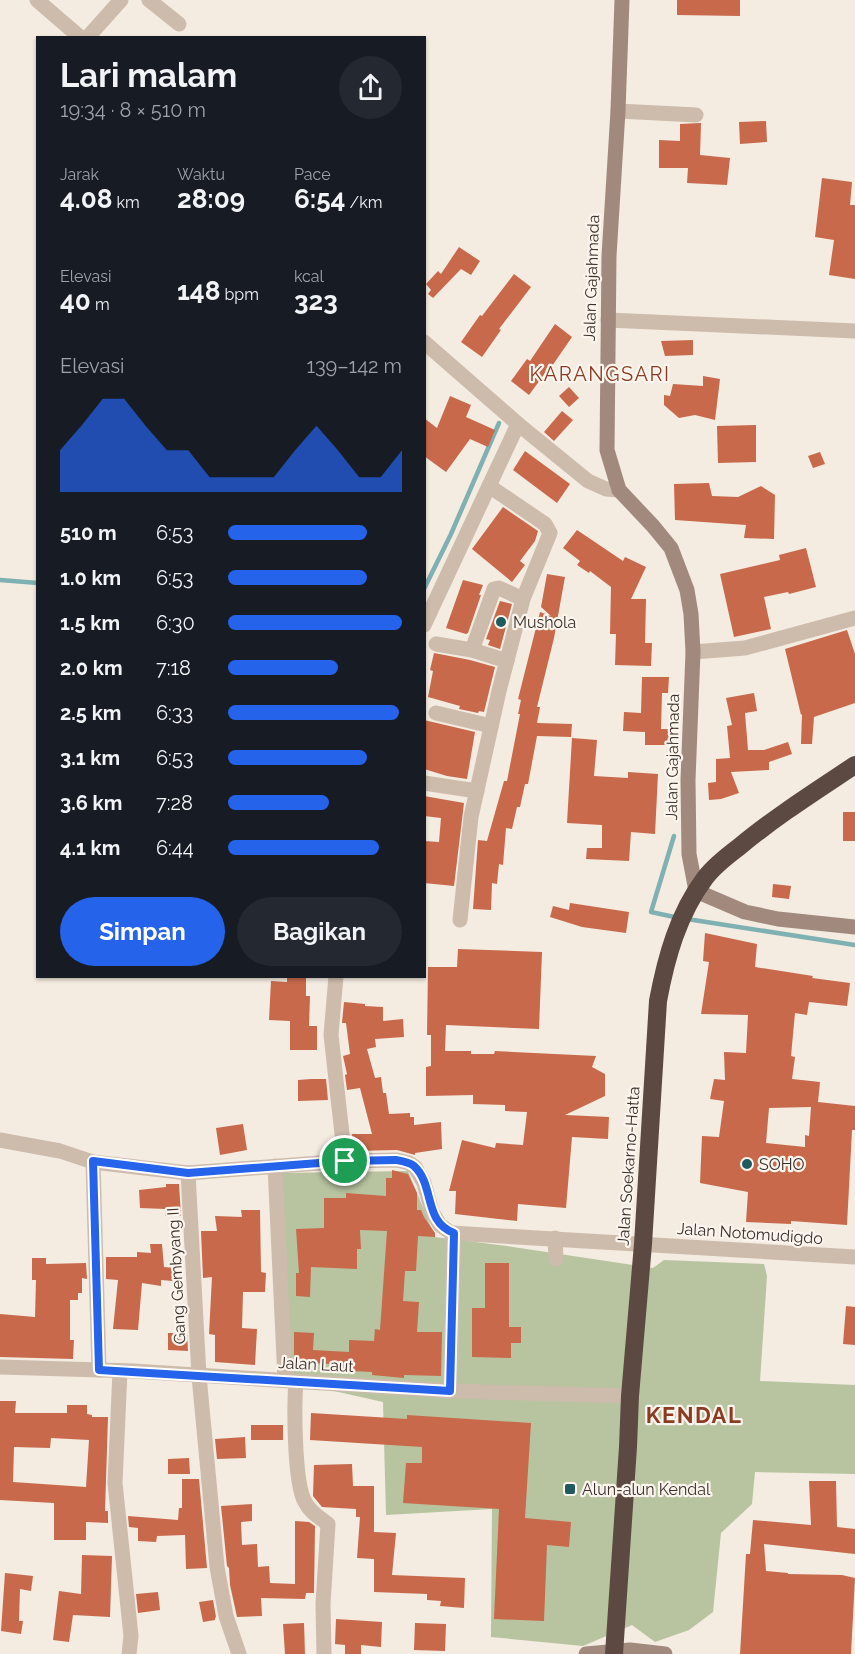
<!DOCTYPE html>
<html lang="id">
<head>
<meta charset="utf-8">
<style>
  body { margin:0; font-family:Raleway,sans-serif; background:#242831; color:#f1f3f6; height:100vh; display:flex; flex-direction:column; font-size:22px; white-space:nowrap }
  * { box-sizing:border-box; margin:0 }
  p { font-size:20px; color:#9ea1a6 }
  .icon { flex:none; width:33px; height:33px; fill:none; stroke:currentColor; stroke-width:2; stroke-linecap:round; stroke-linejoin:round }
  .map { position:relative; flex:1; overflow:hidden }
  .side { position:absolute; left:36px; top:36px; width:390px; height:942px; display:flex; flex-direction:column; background:#171b24; border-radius:0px; box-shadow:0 2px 4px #0004 }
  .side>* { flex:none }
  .pin { position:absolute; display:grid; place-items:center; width:51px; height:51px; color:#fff; margin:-26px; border:3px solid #fff; border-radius:50%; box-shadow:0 2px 6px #0007 }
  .round { display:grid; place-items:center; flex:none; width:63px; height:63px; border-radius:32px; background:#242831 }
  .headline { display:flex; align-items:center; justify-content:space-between; height:102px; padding:0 24px }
  h1 { font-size:33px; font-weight:700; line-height:45px }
  .metrics { display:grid; grid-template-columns:repeat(3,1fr); gap:9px; height:102px; padding:6px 24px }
  .metrics div { display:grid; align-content:center }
  .metrics b { font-size:26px; font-weight:700 }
  .metrics small { font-size:16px; font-weight:400 }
  .metrics p { font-size:16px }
  .chart { height:168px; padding:12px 24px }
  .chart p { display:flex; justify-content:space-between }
  .chart svg { width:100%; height:108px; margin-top:6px; fill:#2563eb; opacity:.7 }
  .action { display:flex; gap:12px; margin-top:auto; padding:12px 24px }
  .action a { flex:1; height:69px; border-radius:36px; background:#2563eb; color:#fff; font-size:24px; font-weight:700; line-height:69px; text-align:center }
  .action a+a { background:#242831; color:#f1f3f6 }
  ul { padding:0 24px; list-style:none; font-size:20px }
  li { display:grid; grid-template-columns:96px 72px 1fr; align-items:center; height:45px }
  li i { height:15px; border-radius:8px; background:#2563eb }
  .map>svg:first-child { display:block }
  .green { fill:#b8c4a0 }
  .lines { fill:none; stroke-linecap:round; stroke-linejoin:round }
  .stream { stroke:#7fb0b2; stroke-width:4.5 }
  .building { fill:#c8694b; fill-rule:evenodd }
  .street { stroke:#cdbbac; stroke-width:15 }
  .secondary { stroke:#a18a7d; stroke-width:15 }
  .highway { stroke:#5c4a42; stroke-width:18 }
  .route-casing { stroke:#fff; stroke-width:12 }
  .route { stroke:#2563eb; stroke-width:8 }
  .poi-dot { fill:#1f5a5e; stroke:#fbf5ee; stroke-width:2 }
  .labels { text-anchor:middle; stroke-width:4.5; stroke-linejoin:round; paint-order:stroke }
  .street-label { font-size:16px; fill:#3b302b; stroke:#fbf5ee }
  .poi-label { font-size:16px; fill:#3b302b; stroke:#fbf5ee; text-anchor:start }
  .quarter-label { font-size:20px; letter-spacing:1.5px; fill:#8c3b22; stroke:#fbf5ee }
  .district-label { font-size:22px; font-weight:bold; letter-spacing:1.5px; fill:#8c3b22; stroke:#fbf5ee }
</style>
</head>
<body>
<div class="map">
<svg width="855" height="1654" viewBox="0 0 855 1654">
  <rect width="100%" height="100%" fill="#f4ebe1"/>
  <!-- green -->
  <path class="green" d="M408 1171 435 1237 507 1246 653 1268 664 1260 764 1264 767 1276 760 1381 855 1385V1474L755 1472 752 1504 721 1533 713 1612 689 1630 655 1642 632 1625 583 1646 491 1637 492 1509 386 1515 383 1402 285 1380 282 1173Z"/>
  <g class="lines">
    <!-- stream -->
    <g class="stream">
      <path d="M0 580 38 583"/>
      <path d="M424 589 451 534 499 423"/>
      <path d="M674 836 651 912 679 918"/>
      <path d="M687 919 855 945"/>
    </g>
  </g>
  <!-- building -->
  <g class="building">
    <path d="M677 0H740V16L677 15Z"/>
    <path d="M766 121 767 142 740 144 739 122Z"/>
    <path d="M701 123 700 155 730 158 727 185 687 183 688 168H659V140L680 141V124Z"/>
    <path d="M822 178 852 182 850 205H855V279L829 275 834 240 815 237Z"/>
    <path d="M459 247 480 261 471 275 461 269 433 298 428 294 431 290 426 284 438 271 441 274Z"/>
    <path d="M514 274 531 287 499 329 501 330 482 357 461 342 480 315 482 316Z"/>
    <path d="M555 324 572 337 552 366 551 365 529 395 511 381 527 359 530 361Z"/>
    <path d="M693 340V355L665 356 661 341Z"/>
    <path d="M703 376 720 379 715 420 695 415 679 418 664 405V395L670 396 673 384 703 386Z"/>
    <path d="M569 387 579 398 569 407 559 396Z"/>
    <path d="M450 396 471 405 466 417 495 430 488 447 470 439 446 472 424 456V418L437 428Z"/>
    <path d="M562 411 573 420 554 441 544 432Z"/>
    <path d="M756 425V462L718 463 717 426Z"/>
    <path d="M525 451 570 484 557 503 513 470Z"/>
    <path d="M820 452 825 464 813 468 808 456Z"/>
    <path d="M709 483 712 496 738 497 761 486 775 495 774 539 744 538 746 525 675 520 674 484Z"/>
    <path d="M503 507 538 531 535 541 520 561 525 565 512 582 472 549Z"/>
    <path d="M577 530 623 561 625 557 646 567 631 599H646L645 643H652L651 666 615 665 616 634H610L611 587 590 571 589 573 577 565 580 561 563 548Z"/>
    <path d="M806 548 816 587 789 594 788 592 764 597 771 629 734 637 720 574 780 560 779 555Z"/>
    <path d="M547 574 565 577 554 638 537 707H540L537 723 572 724 571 737 537 736 528 784H525L520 807H517L512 829 506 828 503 865 499 864 497 884 492 883 491 910 473 909 478 840 487 841 504 781H507L520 714H518L521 700 518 699 540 612 551 616 541 607Z"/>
    <path d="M463 580 483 585 479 595H481L468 633 466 634 446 628Z"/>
    <path d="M500 601 512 604 500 649 488 645 490 640 486 639Z"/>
    <path d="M847 630 855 654V703L814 717 812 744H801L802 714 801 715 785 649Z"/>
    <path d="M434 653 470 660 495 667 484 712 479 711 478 713 459 709 460 706 428 697 433 671 430 670Z"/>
    <path d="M642 677H669L668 693H662L661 729H673V745H645V732L623 731 624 712 641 713Z"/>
    <path d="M754 693 757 711 745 713 748 750H764L788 742 792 754 769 762V770L731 772 739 793 721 799 709 800 708 783 716 782V759L730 758 727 726 732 725 726 698Z"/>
    <path d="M424 720 475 732 467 779 447 776 424 769Z"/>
    <path d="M572 738 597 740 594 776 628 778V772L658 774 655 834 631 832 629 861 586 859 587 848H602V825L567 823Z"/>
    <path d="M424 796 464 803 454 886 424 883V841L439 842 441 818 424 816Z"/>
    <rect x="843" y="812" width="12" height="29"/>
    <path d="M773 884 791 886 789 899 772 897Z"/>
    <path d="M570 903 629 912 626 933 582 927 550 917 553 906 569 910Z"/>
    <path d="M705 933 757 944 755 967 813 976 812 978 850 983 847 1006 809 1002 807 1015 795 1013 791 1056 795 1057 792 1079 820 1082 818 1102 855 1106V1130H852L847 1225 791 1221V1224L746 1222 748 1192 700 1183 702 1136 719 1137 724 1101 710 1099 714 1079 725 1080 724 1052 746 1053 748 1015 701 1014 709 962 703 961ZM811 1107 809 1136 805 1135V1147L766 1143 769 1108Z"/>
    <path d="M458 949 542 952 539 1029 446 1025 445 1051H471V1054H494L495 1051 596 1056 592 1067 605 1074V1096L565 1115 609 1117 608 1139 572 1137 566 1208 518 1204 517 1221 455 1214 456 1191H449L462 1140 495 1148 496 1143 523 1145 527 1112 505 1111V1105L473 1104V1095L426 1096V1067L431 1066V1035H427L428 967H457Z"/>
    <path d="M287 976H306V996H310L309 1026H317V1050H290V1021L269 1020 271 981 287 982Z"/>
    <path d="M344 1002 365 1004V1006L383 1007V1021L403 1019 404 1037 375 1039 376 1047 367 1049 375 1078 381 1077 383 1093H386L389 1114 410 1113V1117H414V1125L441 1122 442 1149 415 1153V1155L397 1150 354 1151 352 1134H372L360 1088 347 1090 345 1075 347 1074 343 1056 350 1054 346 1023H342Z"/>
    <path d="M311 1079H326L328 1100 298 1101V1080Z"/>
    <path d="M243 1124 247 1150 220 1155 216 1128Z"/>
    <path d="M392 1170 408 1174 417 1193V1210H421L424 1217 435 1233V1237L418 1236 416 1271H405L403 1301 419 1302 417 1332H442L441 1376 404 1375V1378L372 1375V1372L330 1370V1364L294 1362V1332L314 1333 313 1350 349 1352V1340L374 1341 375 1329 380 1330 387 1231 360 1230 361 1249H357V1269L311 1267 310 1297 296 1296V1273H299L296 1229 324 1228V1198H346V1193L386 1196V1178H392Z"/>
    <path d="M166 1184H179L181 1216H165V1209L140 1208 139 1190 166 1187Z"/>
    <path d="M241 1210H260L261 1272 266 1273 265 1292H243L242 1328 257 1329 255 1365 215 1362V1335L209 1334 212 1277 203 1278 201 1231H217L215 1216 242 1217Z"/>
    <path d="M150 1244H162L164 1267 174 1268 173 1281 161 1280V1286L142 1283 138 1330 113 1329 118 1280 106 1279V1257H137V1252L151 1253Z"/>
    <path d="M32 1258H46V1264L86 1263 87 1279 82 1278V1293H78V1300H70V1340H74L73 1359 0 1357V1314L35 1317 36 1280H32Z"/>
    <path d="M485 1263H509V1327H521V1343H511V1358L472 1357V1308H485Z"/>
    <path d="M846 1306 855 1307V1345L843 1344Z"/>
    <path d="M168 1333H187L188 1351 168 1350Z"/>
    <path d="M0 1401H16L15 1413H67V1405H87V1414L92 1415V1417H108L105 1511H108V1523L86 1522V1540H54V1503L0 1500ZM51 1438 89 1440 86 1487 13 1482 14 1447 50 1448Z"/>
    <path d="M311 1413 407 1419V1415L531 1423 525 1518 571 1522 569 1547 547 1545 544 1621 494 1619 499 1509 403 1503 406 1463H422V1447L310 1440Z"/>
    <rect x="251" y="1425" width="32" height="15"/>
    <path d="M245 1437 246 1458 217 1459 215 1439Z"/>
    <path d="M189 1458 190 1474H168V1459Z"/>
    <path d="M352 1464 353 1486H374V1532L396 1533 392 1575 465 1578 464 1608 440 1606 441 1601 427 1600V1594L374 1592V1559L357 1558 360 1517H356V1509L322 1507 313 1496 314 1465Z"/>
    <path d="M182 1479H199L207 1568 186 1569 185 1535 157 1536 156 1542 138 1541V1528L129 1527 128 1516 178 1520 179 1508H182Z"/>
    <path d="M809 1481H836L837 1527 855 1529V1554L764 1544 766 1571 788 1573V1574L842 1575 855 1578 851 1654H740L746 1554H750L753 1520 811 1525Z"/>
    <path d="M252 1504V1521L241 1522 242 1545 257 1544 258 1567 269 1566 270 1583 295 1584V1521L309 1522 315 1526 314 1593H306L305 1599 261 1598 262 1616 237 1617 230 1585 229 1568 227 1566 221 1506Z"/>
    <path d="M82 1555 112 1556 110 1617 73 1615 69 1642 53 1640 59 1591 81 1594Z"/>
    <path d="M5 1573 33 1576 31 1591 20 1589 19 1621H23L21 1634 1 1631Z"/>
    <path d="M158 1592 160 1610 138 1613 136 1594Z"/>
    <path d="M213 1600 216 1617 215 1618V1620L203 1622 199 1602Z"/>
    <path d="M336 1619 382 1622 381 1647 361 1645V1654H345V1645L335 1644Z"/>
    <path d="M304 1623 305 1654H285L283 1624Z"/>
    <path d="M415 1623 446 1624 445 1651 414 1650Z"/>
  </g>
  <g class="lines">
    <!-- street -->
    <g class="street">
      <path d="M37 0 81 38"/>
      <path d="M149 0 179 24"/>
      <path d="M87 38 121 0"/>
      <path d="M618 111 696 115"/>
      <path d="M608 320 855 331"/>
      <path d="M424 342 518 424 588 481 606 489 619 490"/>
      <path d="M424 625 518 424"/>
      <path d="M436 644 472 650 507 661"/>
      <path d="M472 650 494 589 499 588 523 599"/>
      <path d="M693 652 745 648 855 618"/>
      <path d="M436 713 491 726"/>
      <path d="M424 783 477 791"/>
      <path d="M460 920 471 817 499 691 523 599 550 533 545 524 489 486"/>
      <path d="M336 976 331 1035 345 1161"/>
      <path d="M0 1140 60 1151 93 1162 188 1173 345 1161 397 1160 409 1163 415 1167 424 1183 432 1212 440 1225 451 1233 855 1257"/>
      <path d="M93 1162 99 1370"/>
      <path d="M275 1166 285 1380"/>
      <path d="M188 1173 199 1376 217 1567 226 1616 239 1654"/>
      <path d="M555 1238 556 1259"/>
      <path d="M0 1367 133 1371 450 1391 630 1396"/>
      <path d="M120 1371 115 1483 131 1636 129 1654"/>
      <path d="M296 1382C294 1406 294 1483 305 1502 310 1512 319 1517 328 1524L323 1604 324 1654"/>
      <path d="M450 1391 454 1233"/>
    </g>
    <!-- secondary -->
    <g class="secondary">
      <path d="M622 0 618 111 609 256 607 450 619 490 653 526 671 548 687 590 691 614 693 652 688 780 689 854 696 891 745 912 778 919 855 927"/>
      <path d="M586 1654 630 1650 665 1654"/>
    </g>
    <!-- highway -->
    <path class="highway" d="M614 1654 628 1447 630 1396 643 1244 658 1001C666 958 678 914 705 878 714 866 727 856 739 847 775 817 816 791 855 765"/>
  </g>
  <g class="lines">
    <defs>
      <path id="route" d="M396 1160C402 1161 409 1162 414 1166 435 1185 423 1222 454 1233L450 1391 99 1370 93 1161 188 1173 345 1161Z"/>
    </defs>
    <!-- route casing -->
    <use href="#route" class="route-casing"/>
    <!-- route -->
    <use href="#route" class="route"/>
  </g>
  <!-- markers -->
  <g class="poi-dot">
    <circle cx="501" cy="622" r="6"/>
    <circle cx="747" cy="1164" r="6"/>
    <rect x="564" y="1483" width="12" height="12" rx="3"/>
  </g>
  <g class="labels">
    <!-- street labels -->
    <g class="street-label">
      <text transform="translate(591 278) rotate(-88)" y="6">Jalan Gajahmada</text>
      <text transform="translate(672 757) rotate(-89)" y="6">Jalan Gajahmada</text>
      <text transform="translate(628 1166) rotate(-86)" y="6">Jalan Soekarno-Hatta</text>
      <text transform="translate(750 1233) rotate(4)" y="6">Jalan Notomudigdo</text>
      <text transform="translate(176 1276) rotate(-93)" y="6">Gang Gembyang II</text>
      <text transform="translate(316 1364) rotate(3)" y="6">Jalan Laut</text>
    </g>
    <!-- poi labels -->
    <g class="poi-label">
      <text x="513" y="628">Mushola</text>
      <text x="759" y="1170">SOHO</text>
      <text x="582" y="1495">Alun-alun Kendal</text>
    </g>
    <!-- quarter labels -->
    <g class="quarter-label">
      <text x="600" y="381">KARANGSARI</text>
    </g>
    <!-- district labels -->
    <g class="district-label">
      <text x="694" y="1423">KENDAL</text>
    </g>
  </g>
</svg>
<div class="pin" style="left:345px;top:1161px;background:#1e9e55"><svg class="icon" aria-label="arrive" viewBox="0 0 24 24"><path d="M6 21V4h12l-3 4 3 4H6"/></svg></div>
<section class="side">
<div class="headline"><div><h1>Lari malam</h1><p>19:34 · 8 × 510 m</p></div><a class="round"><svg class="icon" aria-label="share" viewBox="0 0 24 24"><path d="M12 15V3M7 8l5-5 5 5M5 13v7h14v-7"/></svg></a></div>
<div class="metrics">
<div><p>Jarak</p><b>4.08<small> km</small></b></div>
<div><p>Waktu</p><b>28:09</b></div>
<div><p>Pace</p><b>6:54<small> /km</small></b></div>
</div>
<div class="metrics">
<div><p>Elevasi</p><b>40<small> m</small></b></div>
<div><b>148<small> bpm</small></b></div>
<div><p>kcal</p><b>323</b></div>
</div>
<div class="chart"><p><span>Elevasi</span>139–142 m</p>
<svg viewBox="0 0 160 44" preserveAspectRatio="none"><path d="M0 44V27L10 17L20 6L30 6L40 17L50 27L60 27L70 38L80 38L90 38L100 38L110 27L120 17L130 27L140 38L150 38L160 27V44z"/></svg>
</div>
<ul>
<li><b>510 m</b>6:53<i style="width:80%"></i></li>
<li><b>1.0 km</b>6:53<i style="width:80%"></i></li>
<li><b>1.5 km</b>6:30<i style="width:100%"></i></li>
<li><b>2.0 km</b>7:18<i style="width:63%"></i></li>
<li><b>2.5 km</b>6:33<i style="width:98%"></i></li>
<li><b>3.1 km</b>6:53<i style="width:80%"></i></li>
<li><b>3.6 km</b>7:28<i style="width:58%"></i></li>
<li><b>4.1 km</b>6:44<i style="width:87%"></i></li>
</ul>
<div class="action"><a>Simpan</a><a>Bagikan</a></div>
</section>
</div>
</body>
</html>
